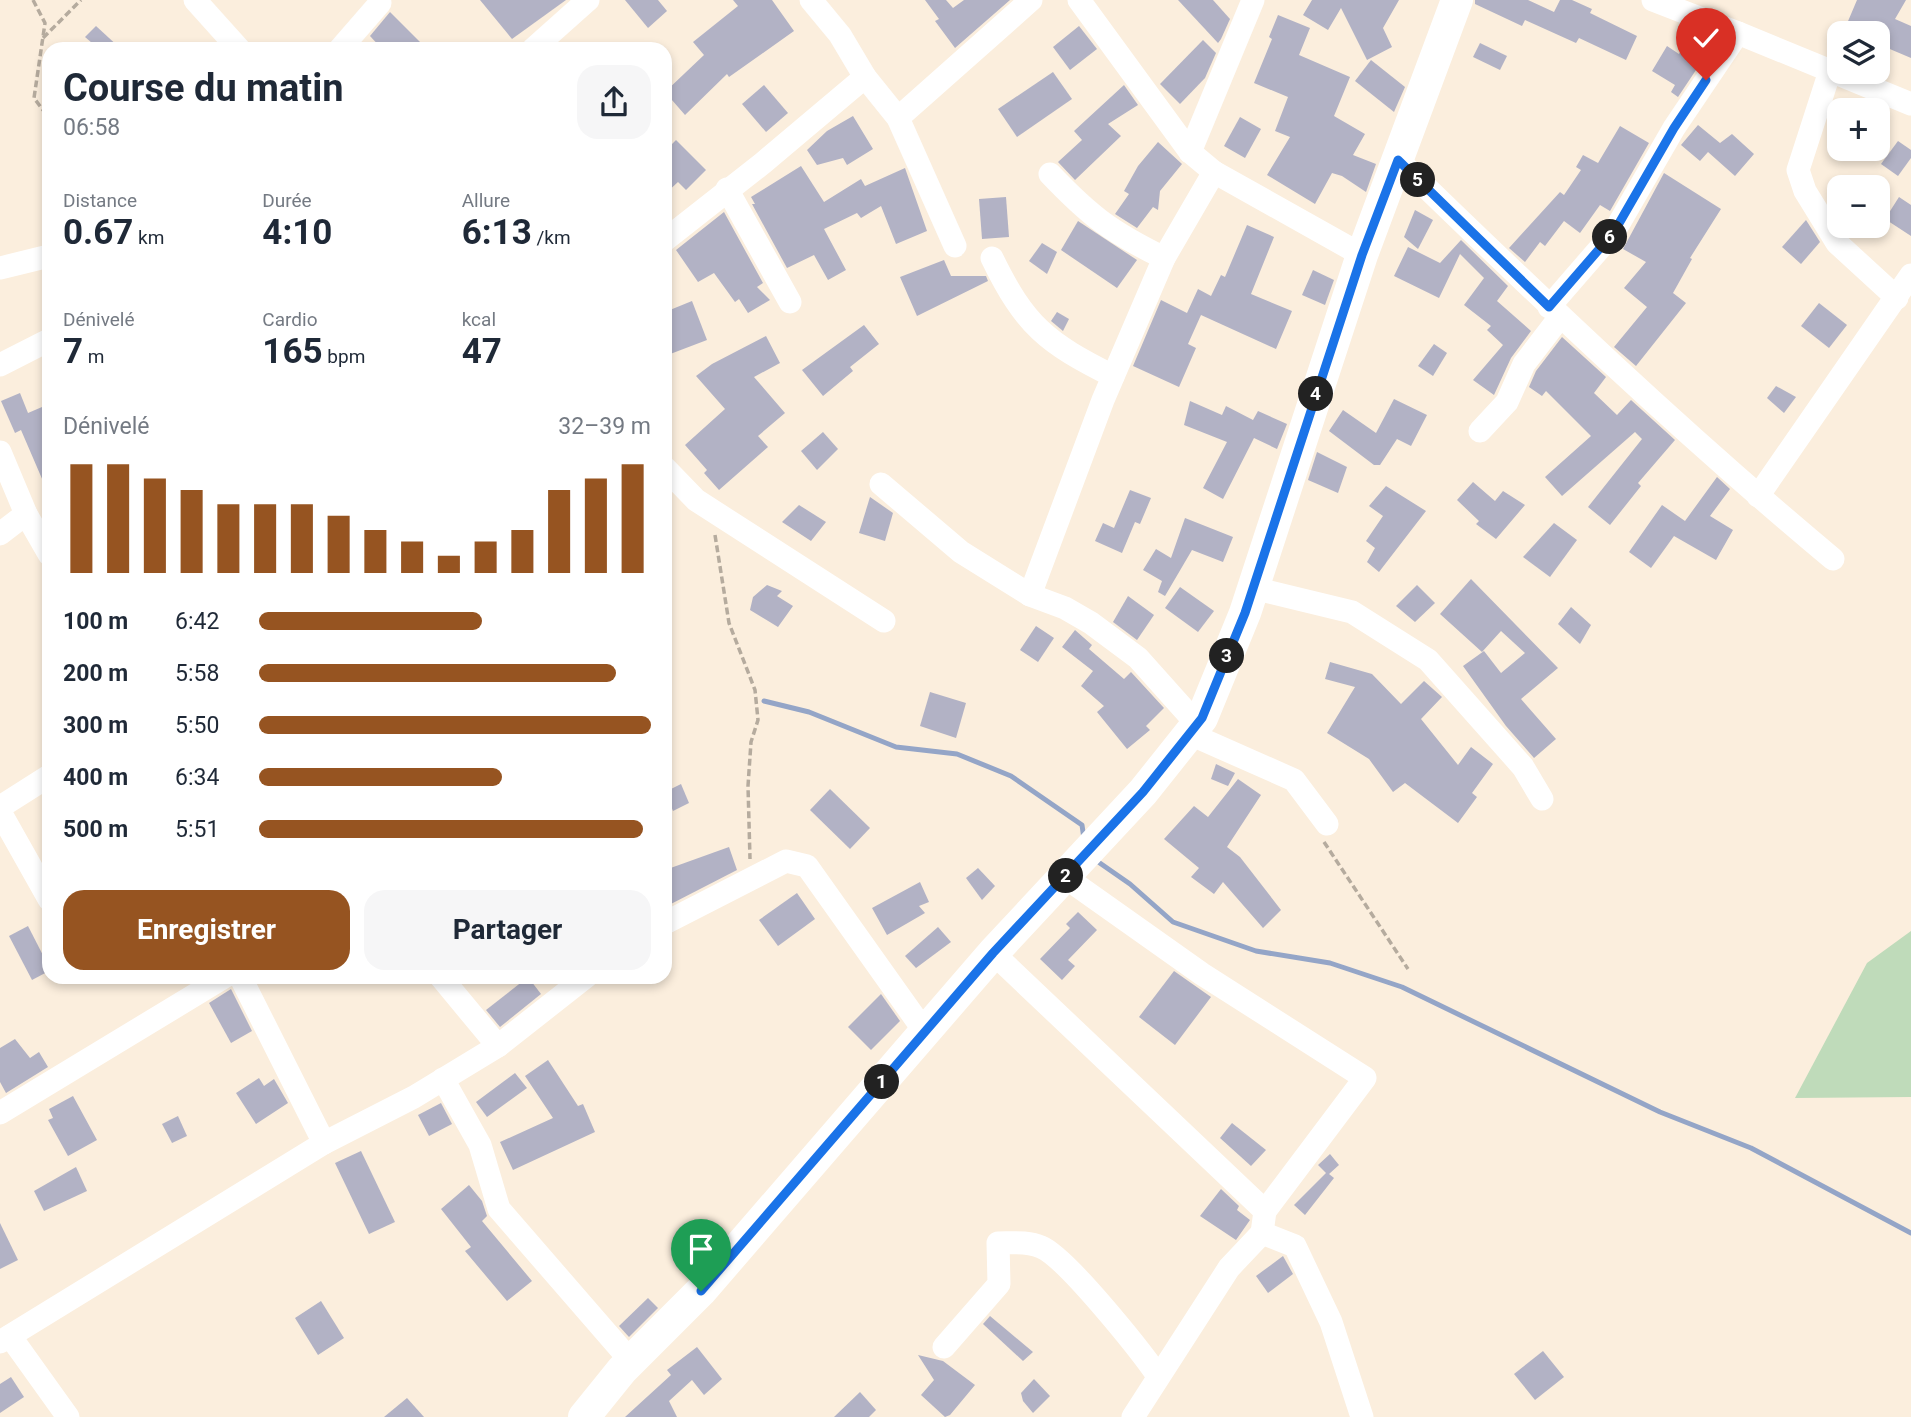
<!DOCTYPE html>
<html lang="fr">
<head>
<meta charset="utf-8">
<style>
  body { margin:0; font-family:Roboto,sans-serif; background:#f6f6f7; color:#1f2937; height:100vh; display:flex; flex-direction:column; font-size:26px; white-space:nowrap }
  * { box-sizing:border-box; margin:0 }
  p { font-size:23px; color:#747a83 }
  .icon { flex:none; width:38px; height:38px; fill:none; stroke:currentColor; stroke-width:2; stroke-linecap:round; stroke-linejoin:round }
  .map { position:relative; flex:1; overflow:hidden }
  .details { position:absolute; left:42px; top:42px; width:630px; height:942px; display:flex; flex-direction:column; background:#fff; border-radius:21px; box-shadow:0 4px 10px #0003 }
  .details>* { flex:none }
  .buttons { position:absolute; left:1827px; top:21px; display:grid; gap:14px }
  .buttons a { display:grid; place-items:center; width:63px; height:63px; border-radius:14px; background:#fff; box-shadow:0 4px 10px #0003; font-size:35px }
  .pin { position:absolute; display:grid; place-items:center; width:60px; height:60px; color:#fff; margin:-72px -30px; border-radius:50% 50% 50% 0; rotate:-45deg; box-shadow:0 0 7px #0007 }
  .pin .icon { rotate:45deg }
  .km { position:absolute; width:35px; height:35px; margin:-18px; border-radius:50%; background:#222; color:#fff; font-size:19px; line-height:35px; text-align:center }
  .round { display:grid; place-items:center; flex:none; width:74px; height:74px; border-radius:21px; background:#f6f6f7 }
  .headline { display:flex; align-items:center; justify-content:space-between; height:119px; padding:0 21px }
  h1 { font-size:38px; font-weight:700; line-height:52px }
  .metrics { display:grid; grid-template-columns:repeat(3,1fr); gap:10px; height:119px; padding:7px 21px }
  .metrics div { display:grid; align-content:center }
  .metrics b { font-size:35px; font-weight:700 }
  .metrics small { font-size:19px; font-weight:400 }
  .metrics p { font-size:19px }
  .chart { height:196px; padding:14px 21px }
  .chart p { display:flex; justify-content:space-between }
  .chart svg { width:100%; height:126px; margin-top:7px; stroke:#965421; stroke-width:6 }
  .action { display:flex; gap:14px; margin-top:auto; padding:14px 21px }
  .action a { flex:1; height:80px; border-radius:21px; background:#965421; color:#fff; font-size:28px; font-weight:700; line-height:80px; text-align:center }
  .action a+a { background:#f6f6f7; color:#1f2937 }
  ul { padding:0 21px; list-style:none; font-size:23px }
  li { display:grid; grid-template-columns:112px 84px 1fr; align-items:center; height:52px }
  li i { height:18px; border-radius:9px; background:#965421 }
  .map>svg:first-child { display:block }
  .green { fill:#bfdbba }
  .lines { fill:none; stroke-linecap:round; stroke-linejoin:round }
  .stream { stroke:#94a5c7; stroke-width:5 }
  .building { fill:#b2b2c5 }
  .path { stroke:#b5ab9e; stroke-width:3.5; stroke-dasharray:7 3.5; stroke-linecap:butt }
  .street { stroke:#fff; stroke-width:23 }
  .secondary { stroke:#fff; stroke-width:32 }
  .route-casing { stroke:#fff; stroke-width:14 }
  .route { stroke:#1a73e8; stroke-width:9 }
</style>
</head>
<body>
<div class="map">
<svg width="1911" height="1417" viewBox="0 0 1911 1417">
  <rect width="100%" height="100%" fill="#fbeedd"/>
  <!-- green -->
  <path class="green" d="M1911 931V1097L1795 1098 1867 963Z"/>
  <g class="lines">
    <!-- stream -->
    <g class="stream">
      <path d="M764 701 809 712 896 747 957 754 1011 776 1082 825 1084 839"/>
      <path d="M1094 859 1130 884 1173 922 1256 951 1330 963 1402 987 1660 1112 1751 1148 1911 1233"/>
    </g>
  </g>
  <!-- building -->
  <g class="building">
    <path d="M480 0H566L512 39Z"/>
    <path d="M625 0H658L667 11 648 28Z"/>
    <path d="M733 0H772L794 31 729 77 727 74 685 115 665 92 704 55 693 42 738 6Z"/>
    <path d="M925 0H946L953 8 964 0H1010L955 48 935 21 939 19Z"/>
    <path d="M1178 0H1213L1230 19 1221 39 1218 43Z"/>
    <path d="M1312 0H1399L1383 28 1392 47 1367 60 1341 8 1328 30 1303 15Z"/>
    <path d="M1475 0H1528L1554 12 1560 0H1572L1592 9 1590 13 1637 36 1626 60 1579 38 1576 43 1525 20 1522 26 1475 4Z"/>
    <path d="M1857 0H1906L1895 19 1911 26V58L1878 44V33H1843Z"/>
    <path d="M390 12 427 49H382L370 36Z"/>
    <path d="M1278 15 1310 28 1299 55 1350 77 1334 116 1365 134 1353 155 1376 164 1366 192 1342 176 1332 173 1315 204 1267 175 1290 137 1275 131 1288 97 1254 83 1272 39 1269 37Z"/>
    <path d="M96 26 121 49H99L85 37Z"/>
    <path d="M1079 26 1097 49 1070 70 1053 47Z"/>
    <path d="M1203 40 1216 53 1205 78 1180 104 1160 84Z"/>
    <path d="M1480 43 1507 56 1500 70 1473 57Z"/>
    <path d="M1667 46 1679 54 1683 46 1704 58 1678 97 1671 92 1675 85 1652 71Z"/>
    <path d="M1371 60 1405 87 1394 112 1355 81Z"/>
    <path d="M1053 72 1072 99 1017 137 998 109Z"/>
    <path d="M764 85 788 113 766 132 742 104Z"/>
    <path d="M1124 85 1138 105 1108 124 1121 136 1075 180 1058 162 1082 140 1074 131Z"/>
    <path d="M853 116 873 149 847 165 843 158 817 165 807 150 827 131Z"/>
    <path d="M1240 117 1261 129 1245 158 1224 146Z"/>
    <path d="M1698 125 1720 143 1732 134 1754 154 1735 176 1708 152 1700 161 1681 145Z"/>
    <path d="M1620 126 1649 143 1610 211 1600 205 1580 233 1564 221 1545 246 1540 242 1525 262 1509 248 1560 192 1564 195 1581 170 1576 167 1583 155 1598 163Z"/>
    <path d="M676 140 706 170 686 190 678 182 665 194V151Z"/>
    <path d="M1898 141 1911 150V158L1898 176 1881 164Z"/>
    <path d="M1158 142 1182 164 1160 191 1158 210 1153 207 1137 228 1115 214 1129 194 1124 191 1138 166Z"/>
    <path d="M801 166 824 202 861 179 865 186 905 168 927 231 896 244 881 206 861 218 857 213 824 229 846 270 828 280 814 255 787 268 752 204H755L751 197Z"/>
    <path d="M1664 173 1721 209 1690 258 1692 259 1673 293 1686 303 1636 366 1614 347 1647 307 1624 288 1646 262 1623 249Z"/>
    <path d="M1006 197 1009 237 982 239 979 199Z"/>
    <path d="M1899 197 1911 205V236L1885 219Z"/>
    <path d="M1415 210 1433 220 1418 249 1404 237Z"/>
    <path d="M724 212 763 283 757 287 770 300 748 313 739 299 735 302 714 273 698 282 676 250Z"/>
    <path d="M1806 220 1820 242 1801 264 1782 247Z"/>
    <path d="M1078 221 1137 260 1117 288 1061 250Z"/>
    <path d="M1247 225 1274 237 1251 294 1292 311 1276 349 1201 315 1188 344 1196 348 1179 387 1133 366 1161 300 1187 313 1198 289 1211 296 1221 275 1225 277Z"/>
    <path d="M1461 240 1508 286 1497 301 1531 331 1511 358 1494 395 1473 380 1503 345 1487 330 1491 326 1464 305 1484 278 1460 254 1439 298 1394 276 1408 247 1440 263Z"/>
    <path d="M1042 243 1057 252 1047 274 1029 261Z"/>
    <path d="M944 260 951 276H986L988 281 917 316 900 277Z"/>
    <path d="M1313 270 1334 280 1325 305 1302 295Z"/>
    <path d="M692 301 707 340 665 356V312Z"/>
    <path d="M1819 303 1847 325 1829 348 1801 326Z"/>
    <path d="M1057 312 1069 319 1063 331 1051 321Z"/>
    <path d="M864 325 879 344 850 367 853 371 823 396 802 370Z"/>
    <path d="M766 336 780 363 754 377 785 413 758 436 768 447 719 490 704 473 707 470 685 445 725 409 696 376 712 364Z"/>
    <path d="M1562 337 1606 377 1594 393 1617 415 1631 400 1675 440 1638 483 1641 486 1610 525 1588 507 1642 439 1635 432 1562 496 1545 477 1591 436 1546 391 1542 396 1529 387 1536 371Z"/>
    <path d="M1434 344 1447 353 1433 376 1418 366Z"/>
    <path d="M1776 386 1796 397 1784 413 1767 398Z"/>
    <path d="M20 393 28 413 49 404V495L21 430 15 433 1 401Z"/>
    <path d="M1394 399 1427 415 1411 446 1397 439 1380 465H1374L1329 431 1343 410 1376 433Z"/>
    <path d="M1190 401 1222 415 1226 406 1253 420 1258 411 1287 424 1277 449 1254 438 1223 499 1203 488 1227 442 1184 425Z"/>
    <path d="M823 432 838 449 817 470 801 451Z"/>
    <path d="M1317 452 1347 467 1338 493 1308 480Z"/>
    <path d="M1717 477 1730 489 1710 516 1733 530 1716 560 1674 536 1651 568 1629 552 1662 505 1685 521Z"/>
    <path d="M1473 482 1495 501 1503 491 1525 505 1496 539 1476 524 1479 521 1457 500Z"/>
    <path d="M1386 486 1426 511 1379 572 1367 562 1375 548 1366 541 1383 516 1369 506Z"/>
    <path d="M1130 490 1151 498 1140 524 1135 522 1122 553 1095 541 1103 523 1114 528Z"/>
    <path d="M870 497 893 513 885 541 859 533Z"/>
    <path d="M799 505 826 522 811 541 782 522Z"/>
    <path d="M1185 518 1233 537 1223 562 1192 550 1165 596 1158 592 1162 581 1143 570 1156 549 1171 558Z"/>
    <path d="M1554 523 1577 540 1550 577 1523 557Z"/>
    <path d="M1471 579 1558 668 1521 699 1556 739 1534 758 1506 726 1463 666 1484 651 1501 673 1525 653 1501 631 1482 652 1440 614Z"/>
    <path d="M767 585 782 591 777 596 793 606 778 627 750 610 753 597Z"/>
    <path d="M1417 585 1435 603 1415 622 1396 606Z"/>
    <path d="M1180 587 1214 611 1198 632 1165 608Z"/>
    <path d="M1128 596 1154 615 1137 640 1113 622Z"/>
    <path d="M1571 607 1591 625 1580 644 1558 624Z"/>
    <path d="M1036 626 1054 638 1038 662 1020 650Z"/>
    <path d="M1075 630 1092 645 1089 649 1124 679 1131 672 1164 708 1146 726 1150 730 1127 749 1097 712 1104 706 1081 686 1093 671 1062 647Z"/>
    <path d="M1330 662 1372 674 1401 704 1424 681 1442 697 1421 719 1458 765 1471 747 1493 764 1472 793 1477 797 1458 823 1405 783 1393 792 1369 759 1327 733 1355 687 1325 679Z"/>
    <path d="M930 692 966 703 956 738 920 726Z"/>
    <path d="M1216 764 1235 773 1228 786 1211 779Z"/>
    <path d="M1238 779 1261 795 1227 847 1240 857 1281 910 1263 928 1223 882 1214 894 1191 877 1199 868 1164 839 1194 806 1208 817Z"/>
    <path d="M681 784 689 803 673 811 665 792Z"/>
    <path d="M830 789 870 828 850 849 810 810Z"/>
    <path d="M729 847 737 870 667 906 665 904V870Z"/>
    <path d="M978 868 995 886 982 900 966 878Z"/>
    <path d="M920 882 929 902 919 906 925 913 887 935 872 908Z"/>
    <path d="M797 893 815 919 778 946 759 920Z"/>
    <path d="M1078 912 1097 930 1068 960 1075 966 1062 980 1040 959 1070 928 1066 924Z"/>
    <path d="M28 926 49 967V971L32 980 9 936Z"/>
    <path d="M938 927 951 942 916 968 905 956Z"/>
    <path d="M1174 971 1211 997 1175 1045 1139 1017Z"/>
    <path d="M528 977 541 994 500 1027 486 1010Z"/>
    <path d="M231 989 252 1031 231 1043 209 1003Z"/>
    <path d="M881 994 900 1021 871 1050 848 1027Z"/>
    <path d="M15 1039 30 1058 39 1052 48 1067 6 1093 0 1082V1048Z"/>
    <path d="M548 1060 578 1106 583 1104 595 1132 513 1170 500 1142 553 1118 525 1076Z"/>
    <path d="M515 1073 527 1088 487 1117 476 1102Z"/>
    <path d="M259 1078 264 1086 274 1079 288 1103 256 1124 236 1093Z"/>
    <path d="M73 1096 97 1140 68 1156 48 1120 53 1118 49 1109Z"/>
    <path d="M441 1103 452 1124 429 1136 418 1115Z"/>
    <path d="M178 1116 187 1136 172 1143 162 1124Z"/>
    <path d="M1232 1123 1266 1150 1251 1166 1220 1138Z"/>
    <path d="M361 1151 395 1222 369 1234 335 1163Z"/>
    <path d="M1330 1154 1339 1165 1329 1174 1334 1178 1305 1215 1294 1205 1326 1173 1318 1165Z"/>
    <path d="M76 1167 87 1191 44 1211 34 1191Z"/>
    <path d="M469 1185 482 1201 487 1216 482 1221 532 1281 507 1301 465 1251 471 1247 441 1209Z"/>
    <path d="M1221 1189 1239 1206 1237 1210 1250 1220 1236 1240 1200 1216Z"/>
    <path d="M0 1223 18 1260 0 1269Z"/>
    <path d="M1283 1256 1293 1274 1268 1293 1256 1276Z"/>
    <path d="M648 1298 658 1308 629 1337 619 1326Z"/>
    <path d="M321 1301 344 1338 318 1355 295 1318Z"/>
    <path d="M990 1316 1033 1352 1023 1361 983 1324Z"/>
    <path d="M697 1347 722 1379 704 1395 692 1380 669 1401 677 1417H625L671 1375 667 1370Z"/>
    <path d="M1543 1351 1564 1377 1535 1400 1514 1374Z"/>
    <path d="M918 1355 943 1361 975 1385 950 1415 945 1417 921 1395 934 1380Z"/>
    <path d="M11 1377 24 1397 0 1413V1384Z"/>
    <path d="M1034 1379 1050 1396 1033 1413 1023 1401 1021 1393Z"/>
    <path d="M860 1392 876 1410 869 1417H834Z"/>
    <path d="M407 1398 424 1417H384Z"/>
  </g>
  <g class="lines">
    <!-- path -->
    <g class="path">
      <path d="M33 0 45 23 34 98 49 118"/>
      <path d="M43 38 81 0"/>
      <path d="M715 535 729 623 755 690 758 720 751 742 748 786 750 859"/>
      <path d="M665 667H666"/>
      <path d="M1324 842 1408 969"/>
    </g>
    <!-- street -->
    <g class="street">
      <path d="M195 0 239 49"/>
      <path d="M811 0 840 35 865 77 898 118 955 246"/>
      <path d="M1079 0 1190 152 1214 172 1362 255"/>
      <path d="M1738 33 1911 104"/>
      <path d="M340 49 380 3"/>
      <path d="M533 49 588 0"/>
      <path d="M1830 71 1798 170 1805 191 1837 243 1897 298"/>
      <path d="M898 118 1031 0"/>
      <path d="M1190 152 1253 0"/>
      <path d="M1398 160C1539 297 1682 433 1833 559"/>
      <path d="M1050 174C1090 216 1111 232 1164 258"/>
      <path d="M727 189 790 302"/>
      <path d="M665 240 763 163 865 77"/>
      <path d="M992 258C1025 326 1047 343 1113 376"/>
      <path d="M0 268 49 256"/>
      <path d="M1549 307 1614 232 1674 128 1738 33 1653 0"/>
      <path d="M0 365 49 340"/>
      <path d="M1480 431 1507 402 1524 364 1560 317"/>
      <path d="M0 452 26 514"/>
      <path d="M665 468 696 500 884 621"/>
      <path d="M881 484 961 552 1030 595 1065 608 1091 623 1138 658 1197 724"/>
      <path d="M1758 496 1911 275"/>
      <path d="M0 534 26 514 49 554"/>
      <path d="M1253 588 1352 612 1428 660 1523 767 1542 799"/>
      <path d="M1030 595 1103 400 1164 258 1214 172"/>
      <path d="M1190 734 1294 780 1327 824"/>
      <path d="M0 807 49 776"/>
      <path d="M0 812 49 899"/>
      <path d="M1065 877 1202 974 1365 1078 1265 1211 1262 1233"/>
      <path d="M665 923 786 861 807 866 925 1032"/>
      <path d="M993 953 1265 1211"/>
      <path d="M240 976 324 1143"/>
      <path d="M440 976 498 1046"/>
      <path d="M443 1079 480 1145 499 1209 630 1360 622 1370"/>
      <path d="M0 1113 226 976"/>
      <path d="M10 1336 68 1417"/>
      <path d="M0 1342 324 1143 414 1097 498 1046 587 976"/>
      <path d="M944 1347 999 1284 998 1243C1012 1243 1028 1241 1041 1247 1066 1257 1140 1350 1158 1376"/>
      <path d="M1133 1417 1229 1268 1262 1233 1295 1246 1331 1322 1362 1417"/>
    </g>
    <!-- secondary -->
    <path class="secondary" d="M584 1417 622 1370 701 1291 993 953 1143 792 1202 718 1245 613 1362 255 1457 0"/>
  </g>
  <g class="lines">
    <defs>
      <path id="route" d="M701 1291 993 953 1143 792 1202 718 1245 613 1362 255 1398 160 1549 307 1614 232 1674 128 1706 80"/>
    </defs>
    <!-- route casing -->
    <use href="#route" class="route-casing"/>
    <!-- route -->
    <use href="#route" class="route"/>
  </g>
</svg>
<div class="buttons">
<a><svg class="icon" aria-label="layers" viewBox="0 0 24 24"><path d="M12 4l9 5-9 5-9-5zM3 14l9 5 9-5"/></svg></a>
<a>+</a>
<a>−</a>
</div>
<div class="pin" style="left:701px;top:1291px;background:#1e9e55"><svg class="icon" aria-label="arrive" viewBox="0 0 24 24"><path d="M6 21V4h12l-3 4 3 4H6"/></svg></div>
<div class="pin" style="left:1706px;top:80px;background:#d93025"><svg class="icon" aria-label="check" viewBox="0 0 24 24"><path d="M5 12l5 5 9-10"/></svg></div>
<b class="km" style="left:882px;top:1082px">1</b>
<b class="km" style="left:1066px;top:876px">2</b>
<b class="km" style="left:1227px;top:656px">3</b>
<b class="km" style="left:1316px;top:394px">4</b>
<b class="km" style="left:1418px;top:180px">5</b>
<b class="km" style="left:1610px;top:237px">6</b>
<section class="details">
<div class="headline"><div><h1>Course du matin</h1><p>06:58</p></div><a class="round"><svg class="icon" aria-label="share" viewBox="0 0 24 24"><path d="M12 15V3M7 8l5-5 5 5M5 13v7h14v-7"/></svg></a></div>
<div class="metrics">
<div><p>Distance</p><b>0.67<small> km</small></b></div>
<div><p>Durée</p><b>4:10</b></div>
<div><p>Allure</p><b>6:13<small> /km</small></b></div>
</div>
<div class="metrics">
<div><p>Dénivelé</p><b>7<small> m</small></b></div>
<div><p>Cardio</p><b>165<small> bpm</small></b></div>
<div><p>kcal</p><b>47</b></div>
</div>
<div class="chart"><p><span>Dénivelé</span>32–39 m</p>
<svg viewBox="0 0 160 44" preserveAspectRatio="none"><path d="M5 44V6M15 44V6M25 44V11M35 44V15M45 44V20M55 44V20M65 44V20M75 44V24M85 44V29M95 44V33M105 44V38M115 44V33M125 44V29M135 44V15M145 44V11M155 44V6"/></svg>
</div>
<ul>
<li><b>100 m</b>6:42<i style="width:57%"></i></li>
<li><b>200 m</b>5:58<i style="width:91%"></i></li>
<li><b>300 m</b>5:50<i style="width:100%"></i></li>
<li><b>400 m</b>6:34<i style="width:62%"></i></li>
<li><b>500 m</b>5:51<i style="width:98%"></i></li>
</ul>
<div class="action"><a>Enregistrer</a><a>Partager</a></div>
</section>
</div>
</body>
</html>
